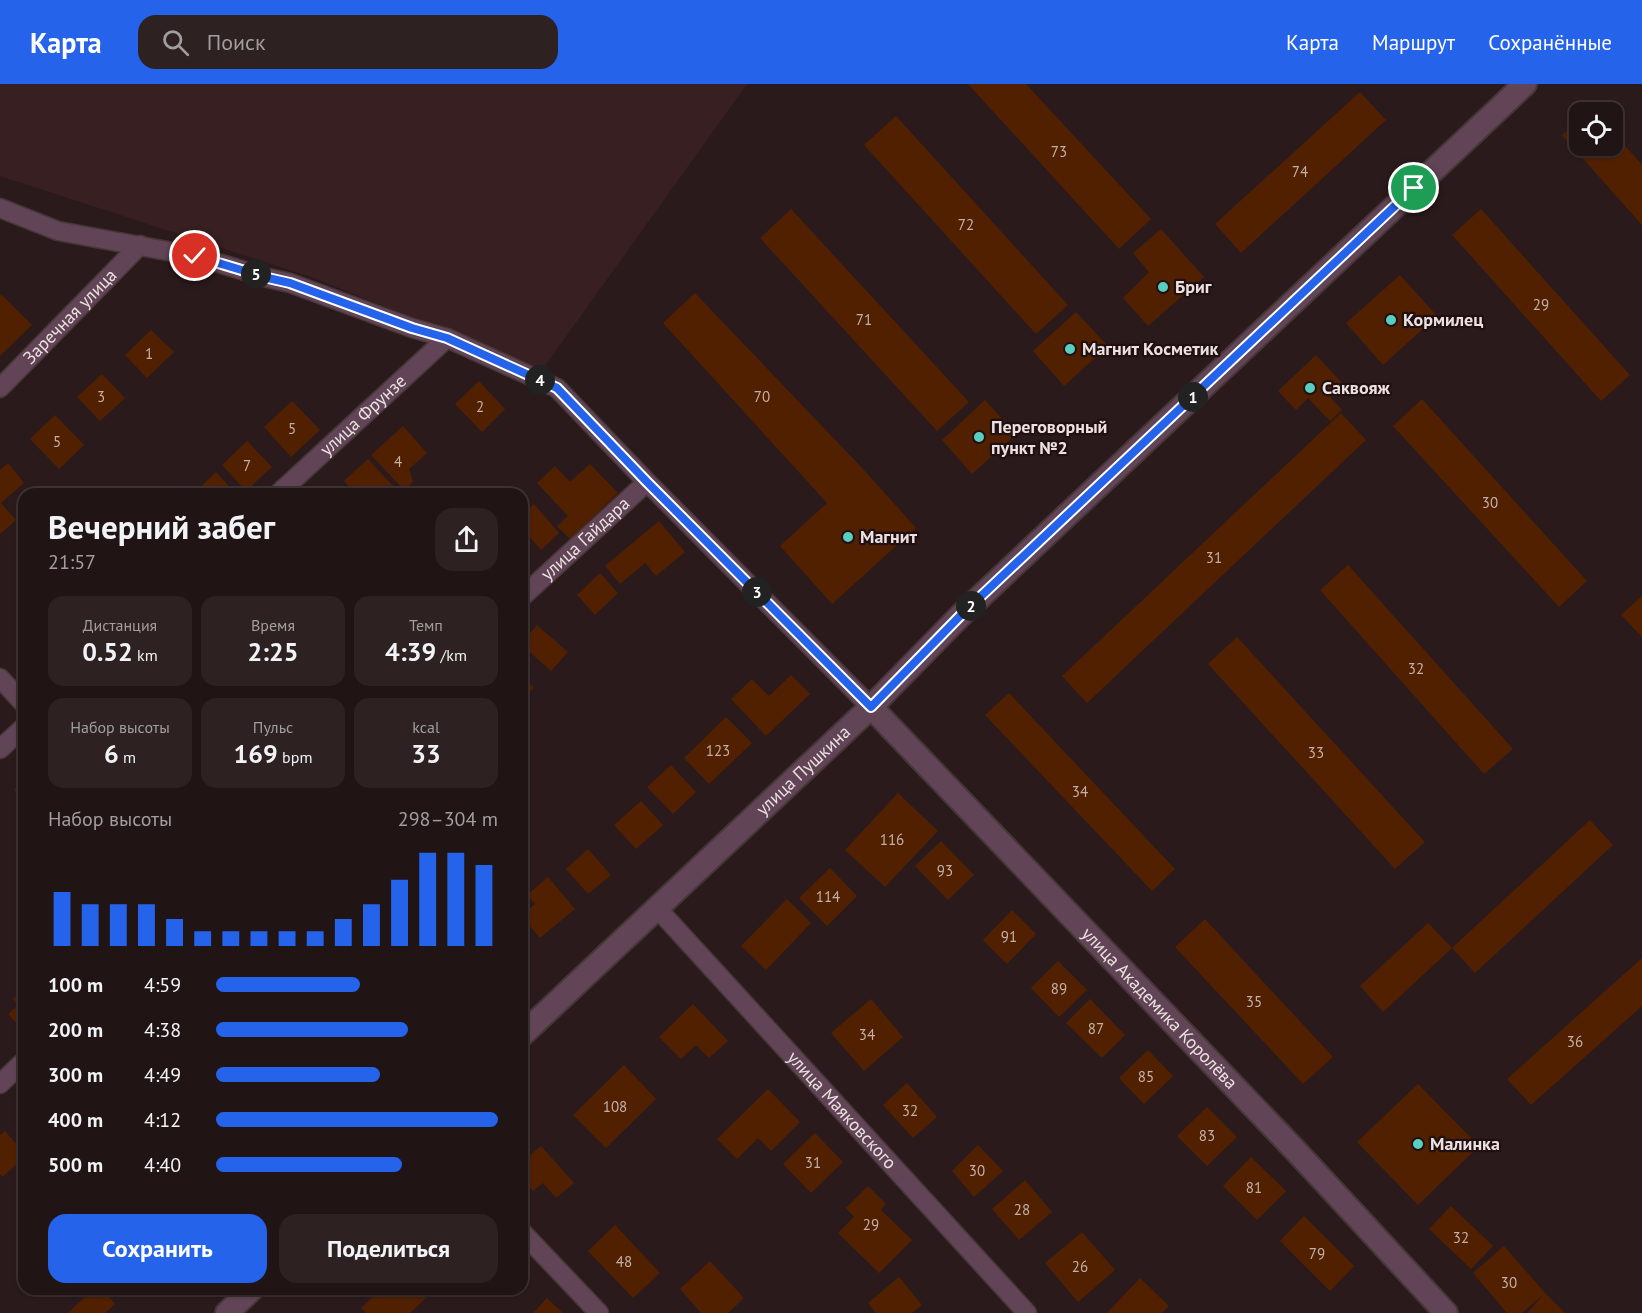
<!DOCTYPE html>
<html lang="ru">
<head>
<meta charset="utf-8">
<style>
  body { margin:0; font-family:"PT Sans",sans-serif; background:#2d2122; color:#f1f3f6; height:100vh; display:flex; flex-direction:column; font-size:22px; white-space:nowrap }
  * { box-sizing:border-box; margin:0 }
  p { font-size:20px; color:#a29ea0 }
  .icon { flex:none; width:33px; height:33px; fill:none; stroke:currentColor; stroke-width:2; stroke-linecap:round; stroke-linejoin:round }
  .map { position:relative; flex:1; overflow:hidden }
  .sheet { position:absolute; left:18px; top:404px; width:510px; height:807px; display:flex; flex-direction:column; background:#201414; border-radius:18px; box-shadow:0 2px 4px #0004,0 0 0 2px #3d3334 }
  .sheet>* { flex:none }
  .fabs { position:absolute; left:1569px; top:18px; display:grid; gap:12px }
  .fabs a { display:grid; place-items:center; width:54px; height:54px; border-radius:12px; background:#201414; box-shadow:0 2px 4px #0004,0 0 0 2px #3d3334; font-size:30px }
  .pin { position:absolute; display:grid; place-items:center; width:51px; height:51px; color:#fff; margin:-26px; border:3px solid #fff; border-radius:50%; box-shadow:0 2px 6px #0007 }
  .km { position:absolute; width:30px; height:30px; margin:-15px; border-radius:50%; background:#222; color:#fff; font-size:16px; line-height:30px; text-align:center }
  .round { display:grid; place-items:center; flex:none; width:63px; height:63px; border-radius:18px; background:#2d2122 }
  .head { display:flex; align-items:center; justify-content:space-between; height:102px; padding:0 30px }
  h1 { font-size:33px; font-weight:700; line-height:45px }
  .figures { display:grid; grid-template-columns:repeat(3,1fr); gap:9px; height:102px; padding:6px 30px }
  .figures div { display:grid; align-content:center; border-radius:15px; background:#2d2122; text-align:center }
  .figures b { font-size:26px; font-weight:700 }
  .figures small { font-size:16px; font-weight:400 }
  .figures p { font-size:16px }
  .chart { height:168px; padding:12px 30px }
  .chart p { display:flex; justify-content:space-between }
  .chart svg { width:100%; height:108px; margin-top:6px; stroke:#2563eb; stroke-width:6 }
  .button { display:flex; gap:12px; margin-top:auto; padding:12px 30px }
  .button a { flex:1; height:69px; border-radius:18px; background:#2563eb; color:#fff; font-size:24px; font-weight:700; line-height:69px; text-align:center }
  .button a+a { background:#2d2122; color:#f1f3f6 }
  ul { padding:0 30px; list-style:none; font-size:20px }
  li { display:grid; grid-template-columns:96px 72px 1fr; align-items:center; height:45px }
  li i { height:15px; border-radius:8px; background:#2563eb }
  header { display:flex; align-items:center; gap:36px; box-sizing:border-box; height:84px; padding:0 30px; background:#2563eb; color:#fff }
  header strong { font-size:28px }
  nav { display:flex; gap:33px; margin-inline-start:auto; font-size:21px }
  .search { width:420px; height:54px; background:#2d2122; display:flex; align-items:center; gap:15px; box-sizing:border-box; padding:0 21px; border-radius:18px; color:#a29ea0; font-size:22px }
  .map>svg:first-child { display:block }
  .built { fill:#381f21 }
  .building { fill:#502001 }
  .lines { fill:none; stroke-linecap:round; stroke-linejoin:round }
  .minor-casing { stroke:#463637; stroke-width:21 }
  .tertiary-casing { stroke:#463637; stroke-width:26 }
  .minor { stroke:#614556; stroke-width:18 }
  .tertiary { stroke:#614556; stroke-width:22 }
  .route-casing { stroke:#fff; stroke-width:12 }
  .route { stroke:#2563eb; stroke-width:8 }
  .poi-dot { fill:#59cebe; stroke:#211012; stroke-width:2 }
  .labels { text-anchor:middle; stroke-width:4.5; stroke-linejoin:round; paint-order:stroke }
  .number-label { font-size:15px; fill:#c5b0a8 }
  .poi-label { font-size:18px; font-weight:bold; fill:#ece0e0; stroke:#211012; text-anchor:start }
  .street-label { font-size:18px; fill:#ece0e0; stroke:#211012 }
</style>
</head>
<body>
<header>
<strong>Карта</strong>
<div class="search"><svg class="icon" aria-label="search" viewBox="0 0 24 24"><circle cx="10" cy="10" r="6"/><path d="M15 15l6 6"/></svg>Поиск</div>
<nav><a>Карта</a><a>Маршрут</a><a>Сохранённые</a></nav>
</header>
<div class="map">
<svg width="1642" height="1229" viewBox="0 0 1642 1229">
  <rect width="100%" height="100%" fill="#2b1a1b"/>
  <!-- built -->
  <path class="built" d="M0 0H747L542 286 311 193 0 92Z"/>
  <!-- building -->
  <g class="building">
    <path d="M968 0H1026L1151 135 1119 165Z"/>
    <path d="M1360 8 1386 36 1241 169 1215 140Z"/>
    <path d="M896 32 1068 221 1036 250 864 61Z"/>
    <path d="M1580 35V62H1612V47L1642 81V141L1562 51Z"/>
    <path d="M791 125 969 318 937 347 760 154Z"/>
    <path d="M1481 125 1630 291 1601 317 1452 151Z"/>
    <path d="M1161 145 1204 193 1148 242 1123 214 1149 188 1133 169Z"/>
    <path d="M1400 191 1437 232 1383 281 1346 239Z"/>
    <path d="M695 209 864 386 916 444 832 520 780 462 827 419 663 239Z"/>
    <path d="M1 210 32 241 0 272V212Z"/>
    <path d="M1076 228 1108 262 1064 302 1033 267Z"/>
    <path d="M151 246 174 268 147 294 125 271Z"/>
    <path d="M1316 271 1343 300 1330 313 1342 326 1330 337 1308 314 1296 326 1278 307Z"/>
    <path d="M102 290 125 314 100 337 77 313Z"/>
    <path d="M479 297 505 325 482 348 455 320Z"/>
    <path d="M1422 315 1587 497 1559 523 1393 342Z"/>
    <path d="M985 316 1016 350 972 390 942 356Z"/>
    <path d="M292 317 320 346 291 373 264 343Z"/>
    <path d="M1341 329 1366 356 1087 619 1062 592Z"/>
    <path d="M55 331 84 361 59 385 30 355Z"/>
    <path d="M403 342 427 369 409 385 413 398 404 406 371 371Z"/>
    <path d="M247 357 272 383 246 407 222 381Z"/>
    <path d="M368 375 394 403 387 410H356L344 397Z"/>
    <path d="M8 379 24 399 1 419 16 436 0 450V386Z"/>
    <path d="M590 380 618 409 570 455 557 442 568 432 537 399 555 382 570 398Z"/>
    <path d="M216 388 236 410H193Z"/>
    <path d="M534 420 559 449 541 466 522 444V431Z"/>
    <path d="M659 437 685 468 656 492 645 479 620 500 605 482Z"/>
    <path d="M1348 481 1513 665 1484 690 1320 506Z"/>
    <path d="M600 489 618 509 595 531 577 511Z"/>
    <path d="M1642 512V553L1621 531Z"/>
    <path d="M537 541 568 568 551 587 522 561V559Z"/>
    <path d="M1237 553 1425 758 1395 785 1208 580Z"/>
    <path d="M791 591 810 610 766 652 731 615 752 595 769 612Z"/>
    <path d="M522 592 534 604 522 615Z"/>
    <path d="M1009 609 1175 785 1152 807 985 631Z"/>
    <path d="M726 633 752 659 709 700 684 674Z"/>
    <path d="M671 681 696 708 673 730 647 703Z"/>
    <path d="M24 696V717L14 706Z"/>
    <path d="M898 709 938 747 885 803 845 766Z"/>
    <path d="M641 717 663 741 636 765 614 741Z"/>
    <path d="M1590 736 1613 761 1475 889 1452 864Z"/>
    <path d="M941 757 974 791 948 816 915 782Z"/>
    <path d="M588 765 611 791 588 810 566 785Z"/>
    <path d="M830 784 857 812 827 842 799 814Z"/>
    <path d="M548 793 575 825 540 854 522 833V831L535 820 527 811Z"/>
    <path d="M787 815 811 839 766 886 741 862Z"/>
    <path d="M1012 826 1036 850 1007 880 983 856Z"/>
    <path d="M1205 835 1333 973 1303 1000 1175 863Z"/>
    <path d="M1428 839 1452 864 1383 928 1360 902Z"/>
    <path d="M1642 874V922L1531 1021 1507 995Z"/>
    <path d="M1058 877 1087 906 1059 933 1031 904Z"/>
    <path d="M24 905V942L21 944 8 930 18 921 13 915Z"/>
    <path d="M871 915 903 953 864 987 831 949Z"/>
    <path d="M1090 915 1125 951 1102 974 1066 939Z"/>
    <path d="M693 920 728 957 709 974 696 961 681 975 659 953Z"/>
    <path d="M1148 966 1173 992 1144 1020 1119 994Z"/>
    <path d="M624 981 656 1015 606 1064 573 1031Z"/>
    <path d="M907 999 937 1033 913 1054 883 1021Z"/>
    <path d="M1418 1000 1479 1062 1418 1121 1357 1058Z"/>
    <path d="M768 1005 800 1038 771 1067 758 1054 737 1075 717 1055Z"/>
    <path d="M1207 1023 1237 1053 1207 1082 1177 1052Z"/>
    <path d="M5 1047 24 1069V1074L2 1093 0 1090V1051Z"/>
    <path d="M815 1049 843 1078 811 1109 783 1080Z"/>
    <path d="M978 1061 1003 1087 974 1113 952 1087Z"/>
    <path d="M541 1062 574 1099 556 1114 543 1099 533 1107 522 1095V1078Z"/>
    <path d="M1251 1073 1286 1107 1257 1136 1223 1102Z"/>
    <path d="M1025 1096 1052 1128 1019 1156 992 1125Z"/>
    <path d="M868 1102 886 1120 881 1126 912 1156 879 1189 838 1149 854 1133 846 1124Z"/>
    <path d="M1451 1122 1493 1162 1471 1185 1429 1145Z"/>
    <path d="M1304 1132 1354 1182 1330 1207 1280 1157Z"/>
    <path d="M615 1141 660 1189 633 1214 588 1167Z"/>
    <path d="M1082 1148 1115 1186 1078 1218 1045 1179Z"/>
    <path d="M1504 1162 1545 1209 1565 1229H1527L1543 1211 1522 1229H1507L1473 1189Z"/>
    <path d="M710 1177 744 1214 728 1229H701L680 1205Z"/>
    <path d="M899 1193 922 1221 912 1229H876L868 1219Z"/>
    <path d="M1140 1194 1169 1222 1162 1229H1107Z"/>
    <path d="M94 1204H101L115 1220 105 1229H68Z"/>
    <path d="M382 1204H422L429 1211 410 1229H366L361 1224Z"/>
    <path d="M547 1214 563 1229H533Z"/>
  </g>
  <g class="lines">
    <defs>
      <g id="minor">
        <path d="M0 124 58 147 195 172 268 194 290 199 412 244 447 254 557 304 647 398 871 623"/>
        <path id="s1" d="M0 304 140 161"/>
        <path id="s2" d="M278 410 447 254"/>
        <path id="s3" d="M522 513 647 398"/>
        <path d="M0 594 24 620"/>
        <path d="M0 665 24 643"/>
        <path id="s4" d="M657 824 1027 1229"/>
        <path d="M0 1000 24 977"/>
        <path d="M522 1148 599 1229"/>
      </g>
      <g id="tertiary">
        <path id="s5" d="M871 623 1296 1067 1446 1229"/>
        <path id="s6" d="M522 951 871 623 961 531 1525 0"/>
        <path d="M227 1229 253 1204"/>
      </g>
    </defs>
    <!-- minor casing -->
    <use href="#minor" class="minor-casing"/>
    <!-- tertiary casing -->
    <use href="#tertiary" class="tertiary-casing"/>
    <!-- minor -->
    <use href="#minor" class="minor"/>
    <!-- tertiary -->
    <use href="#tertiary" class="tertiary"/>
  </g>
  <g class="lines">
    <defs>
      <path id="route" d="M195 172 268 194 290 199 412 244 447 254 557 304 647 398 871 623 961 531 1414 104"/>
    </defs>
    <!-- route casing -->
    <use href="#route" class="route-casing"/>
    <!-- route -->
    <use href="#route" class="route"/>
  </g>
  <!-- markers -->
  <g class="poi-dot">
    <circle cx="1163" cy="203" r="6"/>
    <circle cx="1391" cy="236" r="6"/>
    <circle cx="1070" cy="265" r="6"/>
    <circle cx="1310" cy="304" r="6"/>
    <circle cx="979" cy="353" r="6"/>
    <circle cx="848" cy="453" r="6"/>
    <circle cx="1418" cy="1060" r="6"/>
  </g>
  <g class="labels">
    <!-- number labels -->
    <g class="number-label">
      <text x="1059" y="73">73</text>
      <text x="1300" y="93">74</text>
      <text x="966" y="146">72</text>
      <text x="1541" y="226">29</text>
      <text x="864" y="241">71</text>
      <text x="149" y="275">1</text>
      <text x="101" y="318">3</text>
      <text x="762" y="318">70</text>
      <text x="480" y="328">2</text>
      <text x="292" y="350">5</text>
      <text x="57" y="363">5</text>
      <text x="398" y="383">4</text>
      <text x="247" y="387">7</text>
      <text x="1490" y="424">30</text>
      <text x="1214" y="479">31</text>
      <text x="1416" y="590">32</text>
      <text x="718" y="672">123</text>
      <text x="1316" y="674">33</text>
      <text x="1080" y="713">34</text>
      <text x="892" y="761">116</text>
      <text x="945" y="792">93</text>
      <text x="828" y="818">114</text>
      <text x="1009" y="858">91</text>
      <text x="1059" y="910">89</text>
      <text x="1254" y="923">35</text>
      <text x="1096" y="950">87</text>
      <text x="867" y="956">34</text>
      <text x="1575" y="963">36</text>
      <text x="1146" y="998">85</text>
      <text x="615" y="1028">108</text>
      <text x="910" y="1032">32</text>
      <text x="1207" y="1057">83</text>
      <text x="813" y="1084">31</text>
      <text x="977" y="1092">30</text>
      <text x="1254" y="1109">81</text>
      <text x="1022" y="1131">28</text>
      <text x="871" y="1146">29</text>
      <text x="1461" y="1159">32</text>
      <text x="1317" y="1175">79</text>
      <text x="624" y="1183">48</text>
      <text x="1080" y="1188">26</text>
      <text x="1509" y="1204">30</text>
    </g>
    <!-- poi labels -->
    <g class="poi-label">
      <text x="1175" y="209">Бриг</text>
      <text x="1403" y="242">Кормилец</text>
      <text x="1082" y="271">Магнит Косметик</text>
      <text x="1322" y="310">Саквояж</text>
      <text x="991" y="349">Переговорный<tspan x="991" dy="21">пункт №2</tspan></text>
      <text x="860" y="459">Магнит</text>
      <text x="1430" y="1066">Малинка</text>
    </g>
    <!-- street labels -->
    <g class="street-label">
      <text dy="6" stroke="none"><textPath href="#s1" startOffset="100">Заречная улица</textPath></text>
      <text dy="6" stroke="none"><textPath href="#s2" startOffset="116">улица Фрунзе</textPath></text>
      <text dy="6" stroke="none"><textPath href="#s3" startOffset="86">улица Гайдара</textPath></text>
      <text dy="6" stroke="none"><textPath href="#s6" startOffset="386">улица Пушкина</textPath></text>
      <text dy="6" stroke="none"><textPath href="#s5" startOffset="417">улица Академика Королёва</textPath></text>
      <text dy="6" stroke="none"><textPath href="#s4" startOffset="274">улица Маяковского</textPath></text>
    </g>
  </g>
</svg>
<div class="fabs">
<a><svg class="icon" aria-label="locate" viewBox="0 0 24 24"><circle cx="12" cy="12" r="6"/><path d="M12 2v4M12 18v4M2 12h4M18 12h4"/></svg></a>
</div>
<div class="pin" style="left:1414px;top:104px;background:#1e9e55"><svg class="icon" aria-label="arrive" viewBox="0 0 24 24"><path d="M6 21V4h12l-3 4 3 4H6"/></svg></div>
<div class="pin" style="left:195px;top:172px;background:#d93025"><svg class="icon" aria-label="check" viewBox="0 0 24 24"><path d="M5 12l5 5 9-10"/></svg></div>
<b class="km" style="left:1193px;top:313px">1</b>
<b class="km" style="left:971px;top:522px">2</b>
<b class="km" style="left:757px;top:508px">3</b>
<b class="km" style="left:540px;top:296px">4</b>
<b class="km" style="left:256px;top:190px">5</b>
<section class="sheet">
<div class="head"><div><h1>Вечерний забег</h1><p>21:57</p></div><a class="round"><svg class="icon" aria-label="share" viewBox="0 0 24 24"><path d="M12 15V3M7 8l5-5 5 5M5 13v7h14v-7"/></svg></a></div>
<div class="figures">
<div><p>Дистанция</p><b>0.52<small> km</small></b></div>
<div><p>Время</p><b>2:25</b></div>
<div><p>Темп</p><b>4:39<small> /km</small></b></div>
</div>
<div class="figures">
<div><p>Набор высоты</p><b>6<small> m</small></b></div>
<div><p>Пульс</p><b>169<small> bpm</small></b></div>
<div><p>kcal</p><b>33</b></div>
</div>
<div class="chart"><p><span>Набор высоты</span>298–304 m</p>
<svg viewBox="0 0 160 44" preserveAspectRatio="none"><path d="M5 44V22M15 44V27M25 44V27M35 44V27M45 44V33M55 44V38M65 44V38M75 44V38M85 44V38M95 44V38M105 44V33M115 44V27M125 44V17M135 44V6M145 44V6M155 44V11"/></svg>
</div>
<ul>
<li><b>100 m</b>4:59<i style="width:51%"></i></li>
<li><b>200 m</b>4:38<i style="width:68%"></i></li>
<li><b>300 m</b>4:49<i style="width:58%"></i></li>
<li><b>400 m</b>4:12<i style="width:100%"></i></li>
<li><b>500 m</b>4:40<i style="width:66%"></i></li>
</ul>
<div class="button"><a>Сохранить</a><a>Поделиться</a></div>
</section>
</div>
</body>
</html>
